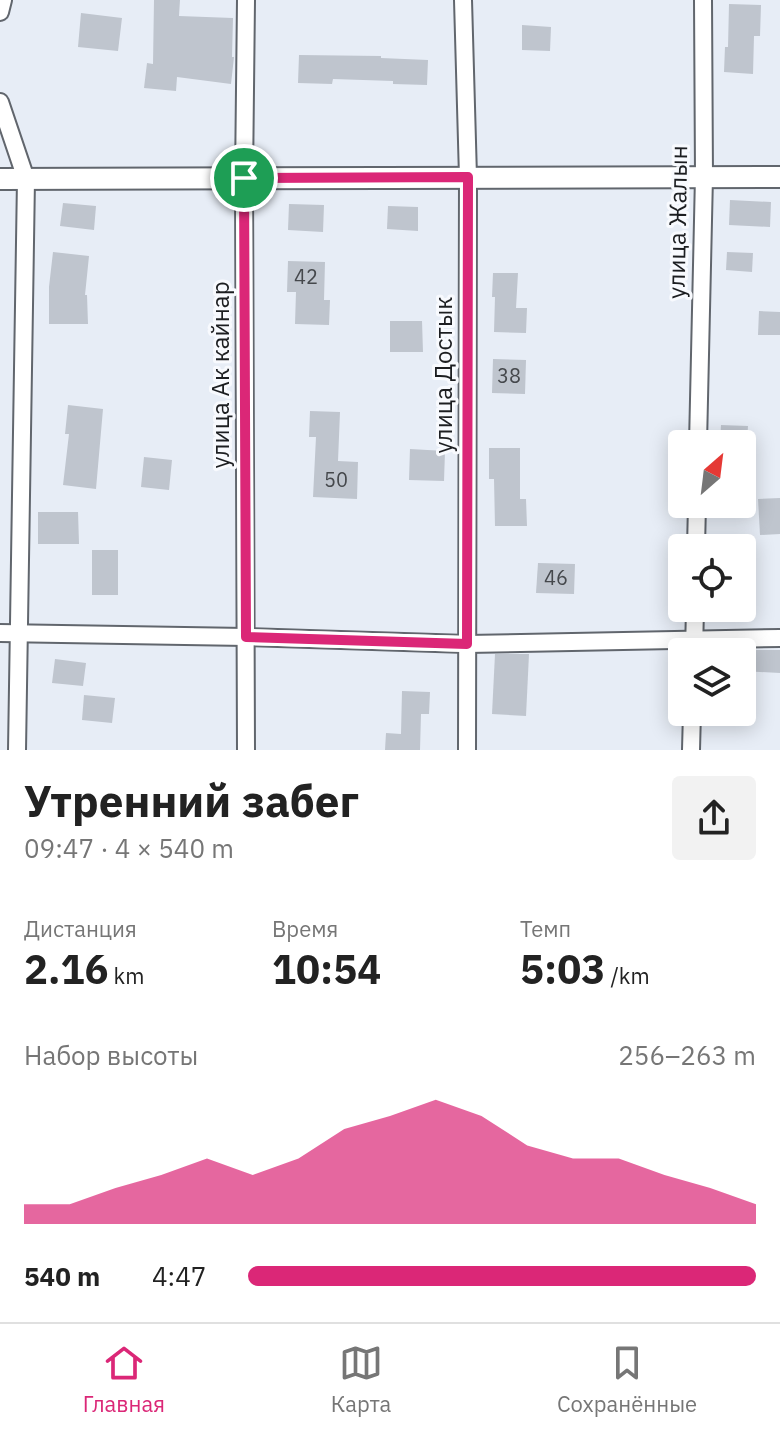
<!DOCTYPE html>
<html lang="ru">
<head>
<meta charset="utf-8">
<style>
  body { margin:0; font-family:"IBM Plex Sans",sans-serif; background:#f2f2f2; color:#222; height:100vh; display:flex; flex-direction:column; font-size:30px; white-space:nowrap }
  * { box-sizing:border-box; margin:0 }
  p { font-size:26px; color:#767676 }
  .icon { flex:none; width:44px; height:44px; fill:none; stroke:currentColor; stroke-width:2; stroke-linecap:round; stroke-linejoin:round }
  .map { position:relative; height:750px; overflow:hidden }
  .sheet { display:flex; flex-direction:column; background:#fff; flex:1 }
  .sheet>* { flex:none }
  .needle { width:52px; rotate:28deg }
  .fabs { position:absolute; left:668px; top:430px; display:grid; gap:16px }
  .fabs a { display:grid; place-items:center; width:88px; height:88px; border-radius:8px; background:#fff; box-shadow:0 4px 20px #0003; font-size:40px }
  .pin { position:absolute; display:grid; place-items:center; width:68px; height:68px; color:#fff; margin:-34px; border:4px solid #fff; border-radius:50%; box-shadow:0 2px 8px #0007 }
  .round { display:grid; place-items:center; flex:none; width:84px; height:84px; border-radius:8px; background:#f2f2f2 }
  .summary { display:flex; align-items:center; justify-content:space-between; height:136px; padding:0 24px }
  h1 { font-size:44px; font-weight:700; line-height:60px }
  .metrics { display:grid; grid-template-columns:repeat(3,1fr); gap:12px; height:136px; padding:8px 24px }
  .metrics div { display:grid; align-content:center }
  .metrics b { font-size:40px; font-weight:700 }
  .metrics small { font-size:22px; font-weight:400 }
  .metrics p { font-size:22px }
  .chart { height:224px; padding:16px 24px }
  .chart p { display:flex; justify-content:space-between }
  .chart svg { width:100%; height:144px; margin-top:8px; fill:#db2777; opacity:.7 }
  ul { padding:0 24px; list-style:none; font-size:26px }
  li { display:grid; grid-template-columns:128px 96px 1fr; align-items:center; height:60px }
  li i { height:20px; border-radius:10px; background:#db2777 }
  .menu { display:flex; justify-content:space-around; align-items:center; height:112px; border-top:2px solid #e0e0e0; background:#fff; font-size:22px; color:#767676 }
  .menu a { display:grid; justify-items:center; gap:4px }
  .menu .active { color:#db2777 }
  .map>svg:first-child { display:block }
  .building { fill:#bfc5ce }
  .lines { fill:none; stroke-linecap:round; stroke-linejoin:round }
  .minor-casing { stroke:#61666d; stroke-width:20 }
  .tertiary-casing { stroke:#61666d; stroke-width:24 }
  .minor { stroke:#fff; stroke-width:16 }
  .tertiary { stroke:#fff; stroke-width:20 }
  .route-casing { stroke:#fff; stroke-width:16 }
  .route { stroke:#db2777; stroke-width:10 }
  .labels { text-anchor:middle; stroke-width:6; stroke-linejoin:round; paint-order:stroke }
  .number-label { font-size:20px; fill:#45484c }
  .street-label { font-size:24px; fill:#1c1e21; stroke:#f8fafe }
</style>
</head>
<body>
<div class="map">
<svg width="780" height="750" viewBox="0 0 780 750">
  <rect width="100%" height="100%" fill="#e7edf6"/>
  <!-- building -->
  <g class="building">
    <path d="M154 0H180L179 16 233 18 232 57H234L231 84 177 77 176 91 144 88 147 63 153 64Z"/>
    <path d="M729 4 761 5 760 36H754L753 74 724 72 725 47H728Z"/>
    <path d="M81 13 122 18 118 51 78 47Z"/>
    <path d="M522 25 551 27 550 51 522 50Z"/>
    <path d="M299 55 381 56V58L428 60 427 85 393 84V81L333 79 332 84 298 83Z"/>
    <path d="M730 200 771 202 770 227 729 225Z"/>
    <path d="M63 203 96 206 94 230 60 226Z"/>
    <path d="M289 204 324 205 323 232 288 230Z"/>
    <path d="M388 206 418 207V231L387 229Z"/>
    <path d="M53 252 89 256 85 295H87L88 324H49V287Z"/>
    <path d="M727 252 753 253 752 272 726 270Z"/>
    <path d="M288 261 325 262 324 300H330L329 325 295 324 296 292H287Z"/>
    <path d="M493 273H518L516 308H527L526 333 494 332 495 297H492Z"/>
    <path d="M759 311 780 312V335H758Z"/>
    <path d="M390 321H422L423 352H390Z"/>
    <path d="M493 359 526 360 525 394 492 393Z"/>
    <path d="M68 405 103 409 96 489 63 485 69 434H65Z"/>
    <path d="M310 411 340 412 338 461 358 462 357 499 313 497 316 437H309Z"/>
    <path d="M721 425 748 426 747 444H720Z"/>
    <path d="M489 448H520V499H526L527 526H495L494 479H489Z"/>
    <path d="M410 449 445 451 444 481 409 480Z"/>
    <path d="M144 457 172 460 169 490 141 487Z"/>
    <path d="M780 498V534L760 535 758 499Z"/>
    <path d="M38 512H78L79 544H38Z"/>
    <rect x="92" y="550" width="26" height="45"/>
    <path d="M538 563 575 564 574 594 536 593Z"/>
    <path d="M742 650H780V673L742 671Z"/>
    <path d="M495 654H529L526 716 492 714Z"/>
    <path d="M55 659 86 663 83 686 52 683Z"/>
    <path d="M402 691 430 692 429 714H421L420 750H385L386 733 401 734Z"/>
    <path d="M84 695 115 698 112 723 82 720Z"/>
  </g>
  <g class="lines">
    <defs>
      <g id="minor">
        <path d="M246 0 244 178 246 750"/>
        <path d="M463 0 468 177 467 750"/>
        <path d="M0 12 3 0"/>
        <path d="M0 102 26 179 17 750"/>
        <path d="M698 444 704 176 703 0"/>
        <path d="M696 548 697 504"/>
        <path d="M0 633 246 637 467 644 780 638"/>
        <path d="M694 652 695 608"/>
        <path d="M691 750 692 712"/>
      </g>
      <path id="tertiary" d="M0 179 780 177"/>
    </defs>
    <!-- minor casing -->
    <use href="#minor" class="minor-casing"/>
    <!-- tertiary casing -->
    <use href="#tertiary" class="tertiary-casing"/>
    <!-- minor -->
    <use href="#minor" class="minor"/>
    <!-- tertiary -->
    <use href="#tertiary" class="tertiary"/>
  </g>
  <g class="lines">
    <defs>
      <path id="route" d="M468 177 467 644 246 637 244 178Z"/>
    </defs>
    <!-- route casing -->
    <use href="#route" class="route-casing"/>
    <!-- route -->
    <use href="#route" class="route"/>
  </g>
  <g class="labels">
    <!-- number labels -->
    <g class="number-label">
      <text x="306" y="284">42</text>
      <text x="509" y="383">38</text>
      <text x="336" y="487">50</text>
      <text x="556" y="585">46</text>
    </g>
    <!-- street labels -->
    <g class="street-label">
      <text transform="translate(678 222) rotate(-89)" y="8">улица Жалын</text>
      <text transform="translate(221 375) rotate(-90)" y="8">улица Ак кайнар</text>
      <text transform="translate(444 375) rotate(-90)" y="8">улица Достык</text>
    </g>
  </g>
</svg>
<div class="fabs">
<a><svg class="needle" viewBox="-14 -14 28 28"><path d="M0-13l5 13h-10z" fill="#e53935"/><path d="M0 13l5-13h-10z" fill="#767676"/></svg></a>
<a><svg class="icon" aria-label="locate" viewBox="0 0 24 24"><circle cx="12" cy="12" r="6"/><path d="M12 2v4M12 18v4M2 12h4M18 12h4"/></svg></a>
<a><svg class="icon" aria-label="layers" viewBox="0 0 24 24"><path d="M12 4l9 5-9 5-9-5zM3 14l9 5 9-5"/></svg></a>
</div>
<div class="pin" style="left:244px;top:178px;background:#1e9e55"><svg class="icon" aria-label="arrive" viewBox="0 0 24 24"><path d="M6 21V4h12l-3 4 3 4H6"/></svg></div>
</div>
<section class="sheet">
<div class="summary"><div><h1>Утренний забег</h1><p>09:47 · 4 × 540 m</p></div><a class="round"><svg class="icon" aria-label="share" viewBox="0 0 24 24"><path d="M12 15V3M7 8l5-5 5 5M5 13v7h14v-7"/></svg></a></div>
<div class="metrics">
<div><p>Дистанция</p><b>2.16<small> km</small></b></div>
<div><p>Время</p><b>10:54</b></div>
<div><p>Темп</p><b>5:03<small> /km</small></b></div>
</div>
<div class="chart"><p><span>Набор высоты</span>256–263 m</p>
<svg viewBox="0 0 160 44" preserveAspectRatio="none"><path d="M0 44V38L10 38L20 33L30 29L40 24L50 29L60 24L70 15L80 11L90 6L100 11L110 20L120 24L130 24L140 29L150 33L160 38V44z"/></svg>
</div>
<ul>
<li><b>540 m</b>4:47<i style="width:100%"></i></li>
</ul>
</section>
<nav class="menu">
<a class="active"><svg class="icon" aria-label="home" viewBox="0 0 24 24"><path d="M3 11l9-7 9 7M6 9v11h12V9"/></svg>Главная</a>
<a><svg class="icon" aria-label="map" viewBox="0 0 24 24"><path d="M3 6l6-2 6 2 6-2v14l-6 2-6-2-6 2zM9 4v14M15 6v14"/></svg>Карта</a>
<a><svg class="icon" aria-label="saved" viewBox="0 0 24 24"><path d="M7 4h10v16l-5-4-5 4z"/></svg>Сохранённые</a>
</nav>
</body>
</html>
